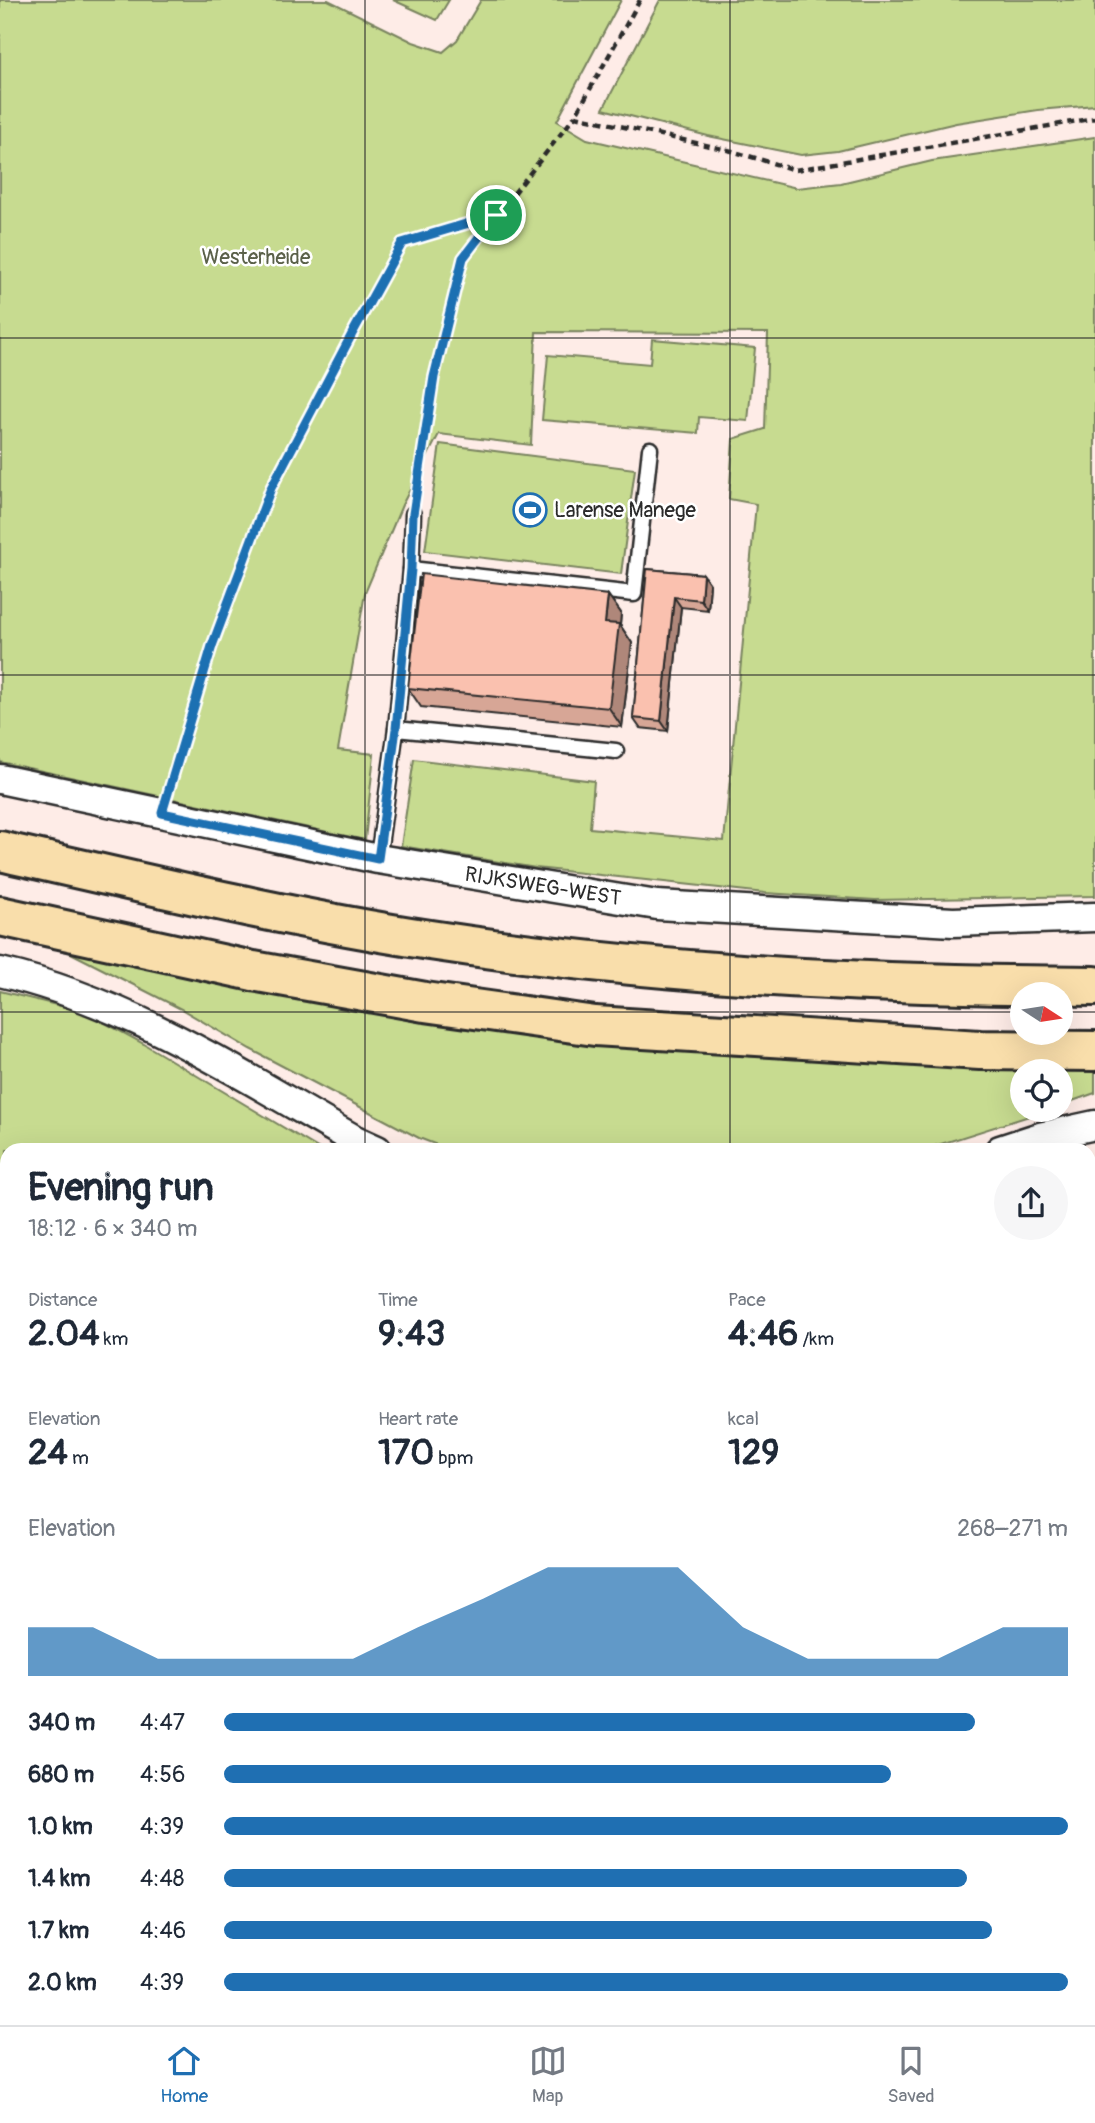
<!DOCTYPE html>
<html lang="en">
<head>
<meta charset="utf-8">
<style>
  body { margin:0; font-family:Pangolin,sans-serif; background:#f6f6f7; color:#1f2937; height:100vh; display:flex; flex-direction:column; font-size:26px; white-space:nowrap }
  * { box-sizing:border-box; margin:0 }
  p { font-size:23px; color:#747a83 }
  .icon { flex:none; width:38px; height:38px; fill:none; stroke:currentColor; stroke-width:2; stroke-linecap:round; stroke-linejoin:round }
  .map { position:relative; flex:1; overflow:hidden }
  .panel { position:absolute; left:0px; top:1143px; width:1096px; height:884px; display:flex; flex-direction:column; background:#fff; border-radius:21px 21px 0 0; box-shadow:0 7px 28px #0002 }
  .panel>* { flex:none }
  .needle { width:46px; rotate:102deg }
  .controls { position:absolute; left:1010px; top:982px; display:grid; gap:14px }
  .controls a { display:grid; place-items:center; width:63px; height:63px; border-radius:50%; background:#fff; box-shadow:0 7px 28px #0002; font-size:35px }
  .pin { position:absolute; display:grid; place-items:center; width:60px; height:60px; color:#fff; margin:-30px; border:4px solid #fff; border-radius:50%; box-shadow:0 2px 7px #0007 }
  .round { display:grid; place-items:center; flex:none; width:74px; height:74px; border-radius:37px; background:#f6f6f7 }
  .headline { display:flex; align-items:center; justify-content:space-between; height:119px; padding:0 28px }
  h1 { font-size:38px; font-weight:700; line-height:52px }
  .stats { display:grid; grid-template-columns:repeat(3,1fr); gap:10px; height:119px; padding:7px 28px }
  .stats div { display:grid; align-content:center }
  .stats b { font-size:35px; font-weight:700 }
  .stats small { font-size:19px; font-weight:400 }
  .stats p { font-size:19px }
  .chart { height:196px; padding:14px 28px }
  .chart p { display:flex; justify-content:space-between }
  .chart svg { width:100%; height:126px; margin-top:7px; fill:#1f6fb2; opacity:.7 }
  ul { padding:0 28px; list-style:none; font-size:23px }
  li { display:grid; grid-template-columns:112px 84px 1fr; align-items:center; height:52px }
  li i { height:18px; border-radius:9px; background:#1f6fb2 }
  .tabs { display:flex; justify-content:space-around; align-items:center; height:98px; border-top:2px solid #e0e1e3; background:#fff; font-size:19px; color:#747a83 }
  .tabs a { display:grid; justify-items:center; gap:4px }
  .tabs .selected { color:#1f6fb2 }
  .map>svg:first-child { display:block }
  .green { fill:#c7db90; stroke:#79835e; stroke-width:2 }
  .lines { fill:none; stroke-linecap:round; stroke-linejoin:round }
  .service-casing { stroke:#2b2b2b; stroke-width:19 }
  .minor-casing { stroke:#2b2b2b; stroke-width:33 }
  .motorway-casing { stroke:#2b2b2b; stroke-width:44 }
  .path { stroke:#2b2b2b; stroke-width:4.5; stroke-dasharray:7 5; stroke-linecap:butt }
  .service { stroke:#fff; stroke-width:14 }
  .minor { stroke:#fff; stroke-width:28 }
  .motorway { stroke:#f9deab; stroke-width:38 }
  .wall { fill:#d7a696; stroke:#2b2b2b; stroke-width:2 }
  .shaded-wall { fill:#af877a; stroke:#2b2b2b; stroke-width:2 }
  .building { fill:#fac1af; stroke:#2b2b2b; stroke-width:2 }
  .route-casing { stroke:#fff; stroke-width:14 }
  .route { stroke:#1f6fb2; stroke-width:9 }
  .grid { fill:none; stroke:#2b2b2b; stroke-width:2; stroke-opacity:0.55 }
  .labels { text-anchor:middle; stroke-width:5; stroke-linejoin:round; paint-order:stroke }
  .park-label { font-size:21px; fill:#5a6049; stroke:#fff }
  .poi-label { font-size:21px; fill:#2b2b2b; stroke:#fff; text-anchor:start }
  .street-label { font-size:21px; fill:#2b2b2b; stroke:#fff }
</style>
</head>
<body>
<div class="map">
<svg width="1095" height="2025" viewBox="0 0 1095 2025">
  <rect width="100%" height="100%" fill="#feece7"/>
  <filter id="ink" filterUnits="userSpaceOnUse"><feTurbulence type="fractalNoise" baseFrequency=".0143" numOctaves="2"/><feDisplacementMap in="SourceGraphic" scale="14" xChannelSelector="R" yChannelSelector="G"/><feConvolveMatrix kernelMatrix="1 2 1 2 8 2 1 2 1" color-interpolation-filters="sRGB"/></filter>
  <g filter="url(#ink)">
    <!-- green -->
    <g class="green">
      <path d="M0 0H328L413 42 443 52 457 40 481 0H621L557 121 587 139 797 188 841 183 932 161 1095 137V896L875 900 765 893 536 868 401 846 414 759 594 781 590 828 724 841 756 504 729 499 733 439 765 429 768 333 536 332 531 445 439 434 402 505 365 593 338 750 374 754 365 840 0 762Z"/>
      <path d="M393 0H449L437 20Z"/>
      <path d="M660 0H1095V105L1038 110 956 123 838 151 801 155 708 136 603 109Z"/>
      <path d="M652 339 755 348 748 421 699 417 698 433 542 420 548 355 650 364Z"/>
      <path d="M440 444 635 469 621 574 425 551Z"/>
      <path d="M59 947 576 1035 726 1055 979 1069 1095 1068V1093L1061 1105 1060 1071H1022V1110H1048L922 1150H450L419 1138 250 1049 181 1009Z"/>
      <path d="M0 991 85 1012 144 1044 321 1150H7V1516L0 1517Z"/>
      <path d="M0 1759H7V1901L0 1905Z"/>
      <path d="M7 1965V2020H470L463 2025H0V1969Z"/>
      <path d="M598 2020H674L690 2025H603Z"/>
    </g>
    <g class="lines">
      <defs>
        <g id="service">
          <path d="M413 514 411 569 634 594 650 449"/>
          <path d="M396 729 616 751"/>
          <path d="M378 859 396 729 411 569"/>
          <path d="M1088 1220 1095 1218"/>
          <path d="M1088 1886 1095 1881"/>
        </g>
        <g id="minor">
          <path d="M0 779 378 859 657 905 953 922 1095 917"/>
          <path d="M0 972C128 1001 243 1076 355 1140L377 1150"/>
          <path d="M1000 1150 1040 1137 1095 1125"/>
          <path d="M0 1934 7 1930"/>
          <path d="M707 2020 722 2025"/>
        </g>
        <g id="motorway">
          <path d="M0 851C143 883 285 918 430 940 650 974 873 985 1095 986"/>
          <path d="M0 916 253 971 425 1002 595 1026 980 1050 1095 1051"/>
        </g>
      </defs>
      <!-- service casing -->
      <use href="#service" class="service-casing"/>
      <!-- minor casing -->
      <use href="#minor" class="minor-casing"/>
      <!-- motorway casing -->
      <use href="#motorway" class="motorway-casing"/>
      <!-- path -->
      <g class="path">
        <path d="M640 0 575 116 732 151 795 170 1095 118"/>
        <path d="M416 495 434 377 463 258 575 116"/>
        <path d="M171 784 212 646 271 488 352 334 402 243 496 215"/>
        <path d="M1088 1514 1095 1523"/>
        <path d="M1088 1514 1095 1506"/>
        <path d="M1088 1559H1095"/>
      </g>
      <!-- service -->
      <use href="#service" class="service"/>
      <!-- minor -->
      <use href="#minor" class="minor"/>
      <!-- motorway -->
      <use href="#motorway" class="motorway"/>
    </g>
    <!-- wall -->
    <g class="wall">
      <path d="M647 569 703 574 710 584 708 610 681 607 668 731 640 728 633 718Z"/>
      <path d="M608 595 621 613 620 625 632 643 622 727 421 707 408 688Z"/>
      <path d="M1088 1301 1095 1302V1487L1088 1480Z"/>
      <path d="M1088 1577 1095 1578V1821L1088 1817Z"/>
    </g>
    <!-- shaded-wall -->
    <g class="shaded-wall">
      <path d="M703 574 710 584 708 610 701 600Z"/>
      <path d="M608 595 621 613 620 625 632 643 622 727 609 708 605 623Z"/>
      <path d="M674 597 681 607 668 731 661 721Z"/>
      <path d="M7 1672V1706L1 1725 0 1723V1696Z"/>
      <path d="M1095 1771V1820L1088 1810V1781Z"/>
    </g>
    <!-- building -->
    <g class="building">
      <path d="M647 569 703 574 701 600 674 597 661 721 633 718Z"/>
      <path d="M421 574 608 595 605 623 619 624 609 708 408 688Z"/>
      <path d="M1088 1301 1095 1302V1481L1088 1474Z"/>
      <path d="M1090 1575 1095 1578V1771L1088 1781V1577Z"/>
      <path d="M0 1603 7 1605V1672L0 1696Z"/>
    </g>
  </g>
  <g class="lines" filter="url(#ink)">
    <defs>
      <path id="route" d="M496 215 463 258 434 377 413 514 411 569 396 729 378 859 162 813 212 646 271 488 352 334 402 243Z"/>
    </defs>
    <!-- route casing -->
    <use href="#route" class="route-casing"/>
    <!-- route -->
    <use href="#route" class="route"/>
  </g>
  <!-- grid -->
  <path class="grid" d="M365 0V1150M730 0V1150M0 338H1095M0 675H1095M0 1012H1022M1060 1012H1095M0 1350H7M1088 1350H1095M0 1688H7M1088 1688H1095M365 2020V2025M730 2020V2025"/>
  <!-- icons -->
  <defs>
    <symbol id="stadium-ring" viewBox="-11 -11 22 22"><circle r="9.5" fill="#fff" stroke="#1f6fb2" stroke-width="1.5"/><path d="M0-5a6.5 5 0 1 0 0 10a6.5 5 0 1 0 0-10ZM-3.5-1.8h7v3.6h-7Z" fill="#1f6fb2"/></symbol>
  </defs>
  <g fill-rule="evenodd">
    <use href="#stadium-ring" x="511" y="491" width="38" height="38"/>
  </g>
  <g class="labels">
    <!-- park labels -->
    <g class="park-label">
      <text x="256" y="264">Westerheide</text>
    </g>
    <!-- poi labels -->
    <g class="poi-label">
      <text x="554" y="517">Larense Manege</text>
    </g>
    <!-- street labels -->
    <g class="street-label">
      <text transform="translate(543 886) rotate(9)" y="7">RIJKSWEG-WEST</text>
    </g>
  </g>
</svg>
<div class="controls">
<a><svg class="needle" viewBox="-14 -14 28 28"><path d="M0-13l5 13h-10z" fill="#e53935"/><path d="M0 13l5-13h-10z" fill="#747a83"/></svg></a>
<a><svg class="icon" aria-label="locate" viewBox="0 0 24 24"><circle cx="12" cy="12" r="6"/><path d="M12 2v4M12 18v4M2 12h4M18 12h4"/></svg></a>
</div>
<div class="pin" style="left:496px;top:215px;background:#1e9e55"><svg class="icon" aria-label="arrive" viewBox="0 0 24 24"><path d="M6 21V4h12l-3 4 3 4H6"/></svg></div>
<section class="panel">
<div class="headline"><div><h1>Evening run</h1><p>18:12 · 6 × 340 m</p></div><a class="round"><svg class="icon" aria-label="share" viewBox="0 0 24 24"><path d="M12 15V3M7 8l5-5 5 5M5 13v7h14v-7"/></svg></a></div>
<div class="stats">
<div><p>Distance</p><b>2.04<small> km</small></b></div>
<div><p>Time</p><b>9:43</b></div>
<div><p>Pace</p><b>4:46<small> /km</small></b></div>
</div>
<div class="stats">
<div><p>Elevation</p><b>24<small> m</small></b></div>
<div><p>Heart rate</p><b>170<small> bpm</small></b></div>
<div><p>kcal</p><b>129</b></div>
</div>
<div class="chart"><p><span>Elevation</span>268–271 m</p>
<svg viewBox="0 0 160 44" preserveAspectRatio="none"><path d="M0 44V27L10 27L20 38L30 38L40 38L50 38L60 27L70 17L80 6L90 6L100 6L110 27L120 38L130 38L140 38L150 27L160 27V44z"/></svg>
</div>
<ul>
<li><b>340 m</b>4:47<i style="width:89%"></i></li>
<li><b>680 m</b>4:56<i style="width:79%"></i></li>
<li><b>1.0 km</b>4:39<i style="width:100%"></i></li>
<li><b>1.4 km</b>4:48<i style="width:88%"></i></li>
<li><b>1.7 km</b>4:46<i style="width:91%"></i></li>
<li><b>2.0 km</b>4:39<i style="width:100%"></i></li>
</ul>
</section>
</div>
<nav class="tabs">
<a class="selected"><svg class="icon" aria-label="home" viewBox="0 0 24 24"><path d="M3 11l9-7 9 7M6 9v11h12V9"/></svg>Home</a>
<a><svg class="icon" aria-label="map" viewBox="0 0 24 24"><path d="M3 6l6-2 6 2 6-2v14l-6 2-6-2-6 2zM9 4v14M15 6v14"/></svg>Map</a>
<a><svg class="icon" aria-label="saved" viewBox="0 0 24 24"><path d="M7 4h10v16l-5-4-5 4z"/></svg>Saved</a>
</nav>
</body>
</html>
